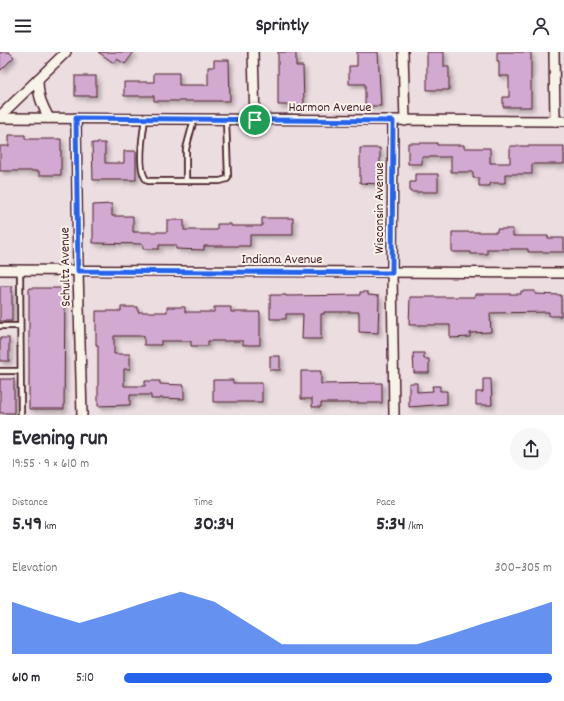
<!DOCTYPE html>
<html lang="en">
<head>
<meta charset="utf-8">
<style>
  body { margin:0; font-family:Dekko,sans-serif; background:#f7f7f7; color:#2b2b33; height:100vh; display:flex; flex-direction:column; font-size:15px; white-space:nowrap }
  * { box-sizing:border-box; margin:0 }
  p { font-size:13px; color:#7c7c81 }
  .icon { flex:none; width:22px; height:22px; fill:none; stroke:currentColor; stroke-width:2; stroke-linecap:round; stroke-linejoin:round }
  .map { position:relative; height:363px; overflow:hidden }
  .side { display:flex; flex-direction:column; background:#fff; flex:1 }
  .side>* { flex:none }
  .pin { position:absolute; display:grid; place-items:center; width:34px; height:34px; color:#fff; margin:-17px; border:2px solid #fff; border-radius:50%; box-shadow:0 1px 4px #0007 }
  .round { display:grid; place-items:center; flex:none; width:42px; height:42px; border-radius:21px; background:#f7f7f7 }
  .overview { display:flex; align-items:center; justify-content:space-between; height:68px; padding:0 12px }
  h1 { font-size:22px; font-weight:800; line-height:30px }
  .metrics { display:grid; grid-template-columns:repeat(3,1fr); gap:6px; height:68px; padding:4px 12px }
  .metrics div { display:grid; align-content:center }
  .metrics b { font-size:20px; font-weight:800 }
  .metrics small { font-size:11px; font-weight:400 }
  .metrics p { font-size:11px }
  .chart { height:112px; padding:8px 12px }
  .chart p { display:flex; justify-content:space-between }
  .chart svg { width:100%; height:72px; margin-top:4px; fill:#2563eb; opacity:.7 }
  ul { padding:0 12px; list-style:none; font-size:13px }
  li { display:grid; grid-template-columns:64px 48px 1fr; align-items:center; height:30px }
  li i { height:10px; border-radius:5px; background:#2563eb }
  header { display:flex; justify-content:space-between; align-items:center; height:52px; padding:0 12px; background:#fff; font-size:18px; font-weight:800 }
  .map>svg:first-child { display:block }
  .building { fill:#d2a9d0; stroke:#4a1f2b; filter:url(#shadow) }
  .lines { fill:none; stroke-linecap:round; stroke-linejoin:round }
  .service-casing { stroke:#4a1f2b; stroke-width:8 }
  .minor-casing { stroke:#4a1f2b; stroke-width:12 }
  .service { stroke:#f7f3e8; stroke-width:4.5 }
  .minor { stroke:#f7f3e8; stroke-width:9 }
  .route-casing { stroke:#fff; stroke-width:8 }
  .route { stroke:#2563eb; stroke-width:5 }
  .labels { text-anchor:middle; stroke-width:4; stroke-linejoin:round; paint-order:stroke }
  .street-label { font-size:14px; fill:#4a1f2b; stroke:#f7f3e8 }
</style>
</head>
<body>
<header><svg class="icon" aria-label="menu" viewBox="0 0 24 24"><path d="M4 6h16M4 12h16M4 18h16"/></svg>Sprintly<svg class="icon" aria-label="person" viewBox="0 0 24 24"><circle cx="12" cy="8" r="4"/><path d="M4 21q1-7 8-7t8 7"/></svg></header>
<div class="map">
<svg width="564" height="363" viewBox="0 0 564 363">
  <defs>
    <filter id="shadow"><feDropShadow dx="3" dy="3" stdDeviation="2" flood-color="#0004"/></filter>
  </defs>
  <rect width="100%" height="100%" fill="#ecdde1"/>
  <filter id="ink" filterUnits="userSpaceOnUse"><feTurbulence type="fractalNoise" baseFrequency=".025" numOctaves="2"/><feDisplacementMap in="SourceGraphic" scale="8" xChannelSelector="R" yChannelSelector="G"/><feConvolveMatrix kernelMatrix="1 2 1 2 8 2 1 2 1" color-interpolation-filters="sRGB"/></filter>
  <g filter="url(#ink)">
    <!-- building -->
    <g class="building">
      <path d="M0 0H9L14 5 0 19Z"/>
      <path d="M98 0H134L125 12 117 7 114 11Z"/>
      <path d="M278 0H296V14H303L304 53H278Z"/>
      <path d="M357 0H378L381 54H365V32H349V14H357Z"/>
      <path d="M427 0H444V15H449V38H427Z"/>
      <path d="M497 0H531V55H503V45H509V24H499V9H497Z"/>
      <path d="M214 8H229L230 49H154V44H124V30H154V21H179V33H208V15H214Z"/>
      <rect x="75" y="24" width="21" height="20"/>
      <path d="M9 83H25V87H61V123H39V119H0V94H9Z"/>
      <path d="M92 91H105V111H124V99H136V128H93Z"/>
      <path d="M408 91H437V93H464V96H490V111H510V94H564V112H532V122H505V131H490V134H479V126H473V120H451V105H422V112H408Z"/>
      <path d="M360 96H380V132L360 131Z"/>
      <path d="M415 122H438V140H410V130H415Z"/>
      <path d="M112 152V164H133V180H167V168H184V178H217V172H231V174H262V166H293V183H250V194H204V198L176 197V193H159V197H143V192L93 191V153Z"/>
      <path d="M497 177H513V184H548V186H564V200H528V197H487V202H471V200H452V180H497Z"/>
      <rect x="0" y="234" width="12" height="35"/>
      <path d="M29 236H65L64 357H29Z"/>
      <path d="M521 239H535V242L561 243V264H549V260L490 261 491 280 470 281V285L450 286V273H409L410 245H475V242H521Z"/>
      <path d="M360 240H368V243L379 244 378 281 359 280V260H324V262H321V287H302L303 262H286V267H270V243H286V244L360 243Z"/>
      <path d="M121 255H138V260H167V255H185V260H214V255H231V260H260V293H243V289H208V294H191V289H161V293H144V284H114V302H130V317H124V334H145V329H160V332L184 333V347L160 346V347H151V343H130V353L98 354V293H96V259H121Z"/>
      <rect x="0" y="286" width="9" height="23"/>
      <path d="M413 301H424V307H429V321H414Z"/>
      <rect x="270" y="304" width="10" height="14"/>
      <path d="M301 319H321V332L382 331V351H321V355H312V347H301Z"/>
      <rect x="0" y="327" width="14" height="34"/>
      <path d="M483 327H491L492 353H476V340H483Z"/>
      <path d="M213 328H233V331H262V350H213Z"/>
      <path d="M409 331H417V340L433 339 432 334H440V339H447V352L409 355Z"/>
    </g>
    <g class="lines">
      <defs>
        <g id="service">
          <path d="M145 67C143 80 136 121 148 129H220L227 127 228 124 226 68"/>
          <path d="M186 129V97L194 67"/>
          <path d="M20 218 21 363"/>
          <path d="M0 274H20"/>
          <path d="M0 319H20"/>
        </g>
        <g id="minor">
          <path d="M253 0 255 68"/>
          <path d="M403 0 405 69"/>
          <path d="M554 0 555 69"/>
          <path d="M38 27C38 44 41 51 49 66"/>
          <path d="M0 64 66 0"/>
          <path d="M0 66 564 69"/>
          <path d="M76 66 78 219 82 363"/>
          <path d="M393 69 392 221 394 363"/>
          <path d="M0 218 564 221"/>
        </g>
      </defs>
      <!-- service casing -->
      <use href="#service" class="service-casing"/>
      <!-- minor casing -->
      <use href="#minor" class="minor-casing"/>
      <!-- service -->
      <use href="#service" class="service"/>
      <!-- minor -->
      <use href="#minor" class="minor"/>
    </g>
  </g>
  <g class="lines" filter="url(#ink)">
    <defs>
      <path id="route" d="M76 66 393 69 392 221 78 219Z"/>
    </defs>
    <!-- route casing -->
    <use href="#route" class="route-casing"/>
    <!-- route -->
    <use href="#route" class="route"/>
  </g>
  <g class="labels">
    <!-- street labels -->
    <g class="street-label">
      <text x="330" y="59">Harmon Avenue</text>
      <text transform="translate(378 156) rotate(-90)" y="5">Wisconsin Avenue</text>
      <text x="282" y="211">Indiana Avenue</text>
      <text transform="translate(64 215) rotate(-91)" y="5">Schultz Avenue</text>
    </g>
  </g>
</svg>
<div class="pin" style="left:255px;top:68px;background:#1e9e55"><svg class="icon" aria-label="arrive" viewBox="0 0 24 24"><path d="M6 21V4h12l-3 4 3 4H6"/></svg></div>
</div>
<section class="side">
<div class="overview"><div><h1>Evening run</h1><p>19:55 · 9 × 610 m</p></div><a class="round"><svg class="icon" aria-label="share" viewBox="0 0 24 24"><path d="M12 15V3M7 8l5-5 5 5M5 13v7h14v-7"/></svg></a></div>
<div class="metrics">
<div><p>Distance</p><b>5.49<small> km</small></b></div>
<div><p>Time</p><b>30:34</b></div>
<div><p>Pace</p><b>5:34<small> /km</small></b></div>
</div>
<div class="chart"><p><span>Elevation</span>300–305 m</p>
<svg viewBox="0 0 160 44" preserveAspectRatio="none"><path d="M0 44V12L10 19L20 25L30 19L40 12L50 6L60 12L70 25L80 38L90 38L100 38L110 38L120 38L130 32L140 25L150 19L160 12V44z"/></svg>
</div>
<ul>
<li><b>610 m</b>5:10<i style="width:100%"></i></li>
</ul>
</section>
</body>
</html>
